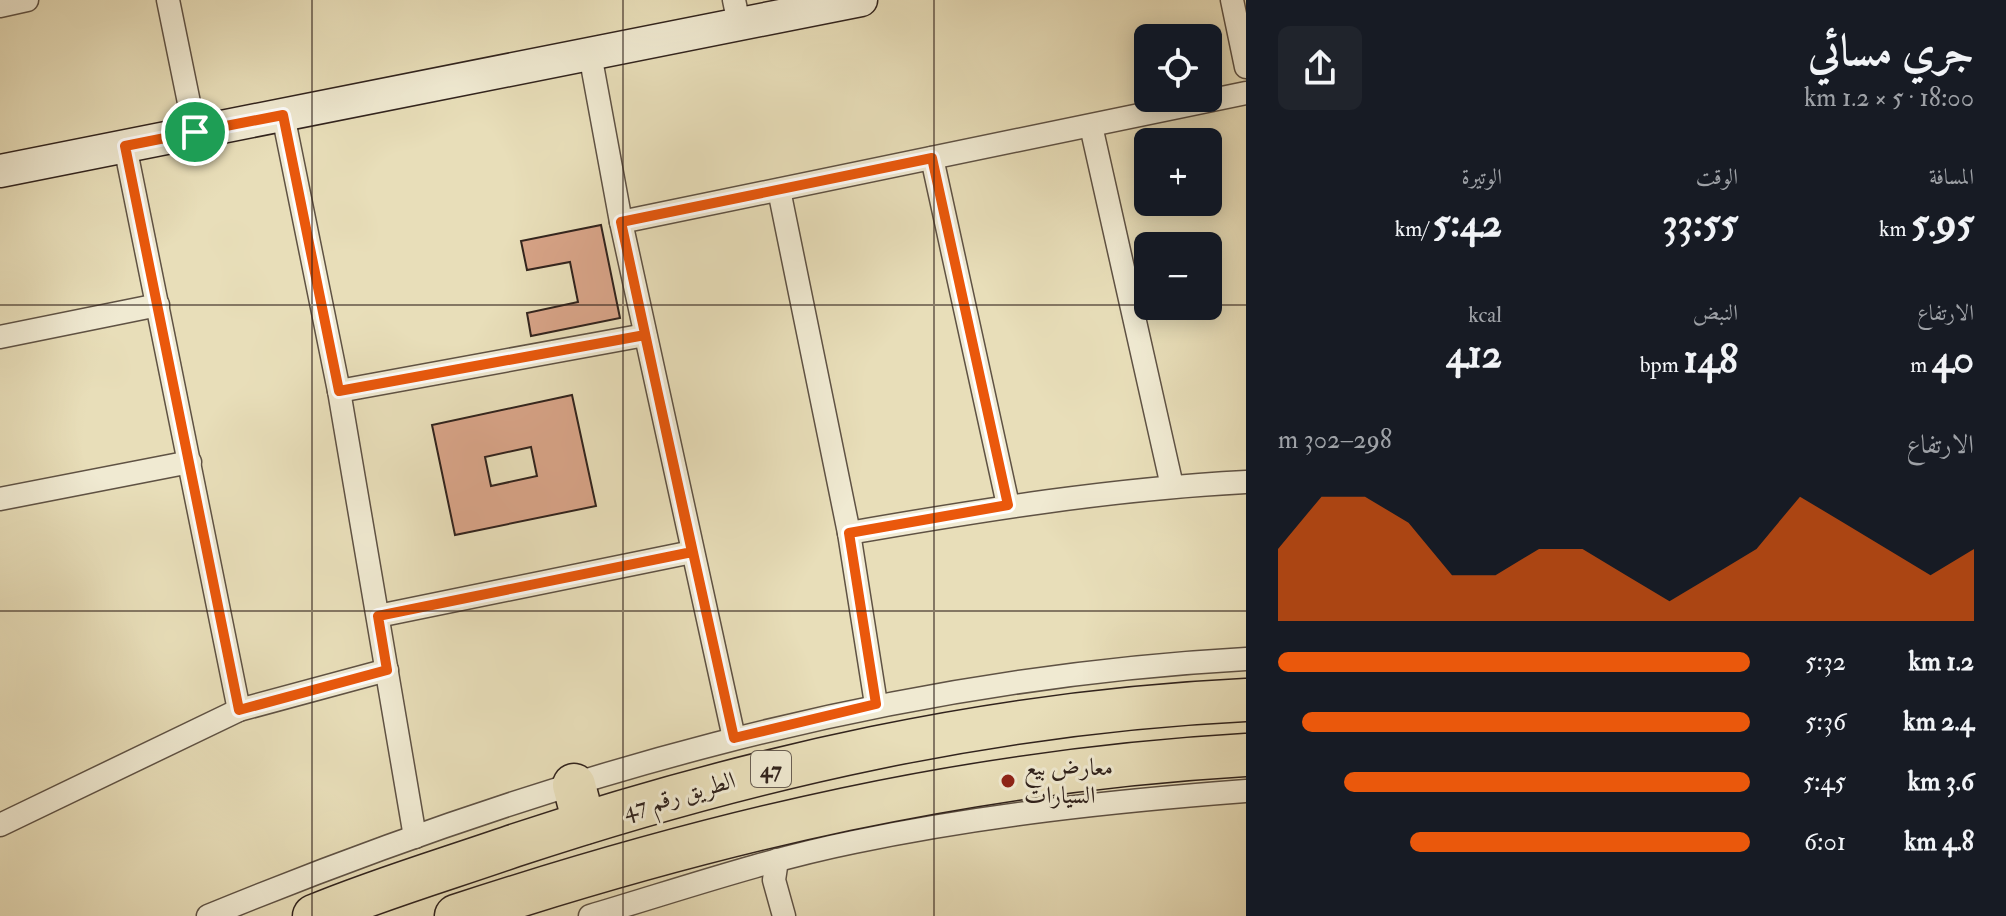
<!DOCTYPE html>
<html lang="ar">
<head>
<meta charset="utf-8">
<style>
  body { margin:0; font-family:"IM FELL Double Pica",Amiri,serif; background:#20242c; color:#f1f3f6; direction:rtl; height:100vh; display:flex; flex-direction:column; font-size:30px; white-space:nowrap }
  * { box-sizing:border-box; margin:0 }
  p { font-size:26px; color:#9ea1a6 }
  .icon { flex:none; width:44px; height:44px; fill:none; stroke:currentColor; stroke-width:2; stroke-linecap:round; stroke-linejoin:round }
  .map { position:relative; flex:1; overflow:hidden; direction:ltr }
  .sheet { display:flex; flex-direction:column; background:#171b24; width:760px }
  .sheet>* { flex:none }
  .tools { position:absolute; left:1134px; top:24px; display:grid; gap:16px }
  .tools a { display:grid; place-items:center; width:88px; height:88px; border-radius:12px; background:#171b24; box-shadow:0 4px 20px #0003; font-size:40px }
  .pin { position:absolute; display:grid; place-items:center; width:68px; height:68px; color:#fff; margin:-34px; border:4px solid #fff; border-radius:50%; box-shadow:0 2px 8px #0007 }
  .round { display:grid; place-items:center; flex:none; width:84px; height:84px; border-radius:12px; background:#20242c }
  .summary { display:flex; align-items:center; justify-content:space-between; height:136px; padding:0 32px }
  h1 { font-size:44px; font-weight:800; line-height:60px }
  .figures { display:grid; grid-template-columns:repeat(3,1fr); gap:12px; height:136px; padding:8px 32px }
  .figures div { display:grid; align-content:center }
  .figures b { font-size:40px; font-weight:800 }
  .figures small { font-size:22px; font-weight:400 }
  .figures p { font-size:22px }
  .chart { height:224px; padding:16px 32px }
  .chart p { display:flex; justify-content:space-between }
  .chart svg { width:100%; height:144px; margin-top:8px; fill:#ea580c; opacity:.7 }
  ul { padding:0 32px; list-style:none; font-size:26px }
  li { display:grid; grid-template-columns:128px 96px 1fr; align-items:center; height:60px }
  li i { height:20px; border-radius:10px; background:#ea580c }
  main { display:flex; flex:1; min-height:0 }
  .map>svg:first-child { display:block }
  .building { fill:#d8a488; stroke:#31231d; stroke-width:2; fill-rule:evenodd }
  .lines { fill:none; stroke-linecap:round; stroke-linejoin:round }
  .street-casing { stroke:#5f5244; stroke-width:25 }
  .secondary-casing { stroke:#31231d; stroke-width:35 }
  .highway-casing { stroke:#31231d; stroke-width:45 }
  .street { stroke:#f0ead2; stroke-width:22 }
  .secondary { stroke:#f0ead2; stroke-width:32 }
  .highway { stroke:#e8deb9; stroke-width:42 }
  .route-casing { stroke:#fff; stroke-width:16 }
  .route { stroke:#ea580c; stroke-width:10 }
  .grid { fill:none; stroke:#31231d; stroke-width:2; stroke-opacity:0.55 }
  .poi-dot { fill:#8f2418; stroke:#f0ead2; stroke-width:3 }
  .labels { text-anchor:middle; stroke-width:6; stroke-linejoin:round; paint-order:stroke }
  .shield { fill:#f0ead2; stroke:#6a5f53; stroke-width:2 }
  .shield-label { font-size:22px; font-weight:bold; fill:#31231d }
  .poi-label { font-size:24px; fill:#31231d; stroke:#f0ead2; text-anchor:start }
  .street-label { font-size:24px; fill:#31231d; stroke:#f0ead2 }
</style>
</head>
<body>
<main>
<section class="sheet">
<div class="summary"><div><h1>جري مسائي</h1><p>18:00 · 5 × 1.2 km</p></div><a class="round"><svg class="icon" aria-label="share" viewBox="0 0 24 24"><path d="M12 15V3M7 8l5-5 5 5M5 13v7h14v-7"/></svg></a></div>
<div class="figures">
<div><p>المسافة</p><b>5.95<small> km</small></b></div>
<div><p>الوقت</p><b>33:55</b></div>
<div><p>الوتيرة</p><b>5:42<small> /km</small></b></div>
</div>
<div class="figures">
<div><p>الارتفاع</p><b>40<small> m</small></b></div>
<div><p>النبض</p><b>148<small> bpm</small></b></div>
<div><p>kcal</p><b>412</b></div>
</div>
<div class="chart"><p><span>الارتفاع</span>298–302 m</p>
<svg viewBox="0 0 160 44" preserveAspectRatio="none"><path d="M0 44V22L10 6L20 6L30 14L40 30L50 30L60 22L70 22L80 30L90 38L100 30L110 22L120 6L130 14L140 22L150 30L160 22V44z"/></svg>
</div>
<ul>
<li><b>1.2 km</b>5:32<i style="width:100%"></i></li>
<li><b>2.4 km</b>5:36<i style="width:95%"></i></li>
<li><b>3.6 km</b>5:45<i style="width:86%"></i></li>
<li><b>4.8 km</b>6:01<i style="width:72%"></i></li>
</ul>
</section>
<div class="map">
<svg width="1246" height="916" viewBox="0 0 1246 916">
  <rect width="100%" height="100%" fill="#e8deb9"/>
  <filter id="stains"><feTurbulence type="fractalNoise" baseFrequency=".0025" numOctaves="4"/><feColorMatrix values="0 0 0 0 .2 0 0 0 0 .09 0 0 0 0 .02 0 0 0 .5 -.17"/></filter>
  <radialGradient id="worn" r=".72"><stop offset=".6" stop-color="#630" stop-opacity="0"/><stop offset="1" stop-color="#630" stop-opacity=".3"/></radialGradient>
  <!-- building -->
  <g class="building">
    <path d="M601 225 620 318 531 336 527 313 578 302 570 262 527 270 521 241Z"/>
    <path d="M572 395 596 506 455 535 432 425ZM531 447 537 476 491 486 485 457Z"/>
  </g>
  <g class="lines">
    <defs>
      <g id="street">
        <path d="M168 0 195 132"/>
        <path d="M734 0 739 24"/>
        <path d="M1232 0 1246 67"/>
        <path d="M0 6 27 0"/>
        <path d="M590 54 621 222 734 738"/>
        <path d="M283 115 339 391 415 837"/>
        <path d="M1091 126 1172 486"/>
        <path d="M125 146 239 710"/>
        <path d="M932 158 1008 505"/>
        <path d="M779 190 849 533 876 704"/>
        <path d="M621 222 1246 93"/>
        <path d="M0 337 158 305"/>
        <path d="M339 391 645 335"/>
        <path d="M0 499 190 462"/>
        <path d="M849 533C981 510 1112 489 1246 482"/>
        <path d="M378 616 692 552"/>
        <path d="M0 825 239 710 387 670"/>
        <path d="M777 860 774 880 784 916"/>
        <path d="M208 916C542 779 884 679 1246 659"/>
        <path d="M590 916C678 890 765 860 854 842 983 815 1114 801 1246 791"/>
      </g>
      <path id="secondary" d="M0 171 861 0"/>
      <g id="highway">
        <path d="M574 785 584 823"/>
        <path d="M314 916C379 889 447 869 513 846 752 767 994 712 1246 700"/>
        <path d="M456 916C718 830 970 771 1246 755"/>
      </g>
    </defs>
    <!-- street casing -->
    <use href="#street" class="street-casing"/>
    <!-- secondary casing -->
    <use href="#secondary" class="secondary-casing"/>
    <!-- highway casing -->
    <use href="#highway" class="highway-casing"/>
    <!-- street -->
    <use href="#street" class="street"/>
    <!-- secondary -->
    <use href="#secondary" class="secondary"/>
    <!-- highway -->
    <use href="#highway" class="highway"/>
  </g>
  <g class="lines">
    <defs>
      <path id="route" d="M195 132 283 115 339 391 645 335 734 738 876 704 849 533 1008 505 932 158 621 222 692 552 378 616 387 670 239 710 125 146 195 132"/>
    </defs>
    <!-- route casing -->
    <use href="#route" class="route-casing"/>
    <!-- route -->
    <use href="#route" class="route"/>
  </g>
  <!-- grid -->
  <path class="grid" d="M312 0V916M623 0V916M934 0V916M0 305H1148M1208 305H1246M0 611H1246"/>
  <!-- markers -->
  <circle class="poi-dot" cx="1008" cy="781" r="8"/>
  <g class="labels">
    <!-- shield labels -->
    <rect class="shield" x="751" y="751" width="40" height="36" rx="6"/>
    <g class="shield-label">
      <text x="771" y="777">47</text>
    </g>
    <!-- poi labels -->
    <g class="poi-label">
      <text x="1024" y="775">معارض بيع<tspan x="1024" dy="28">السيارات</tspan></text>
    </g>
    <!-- street labels -->
    <g class="street-label">
      <text transform="translate(679 795) rotate(-16)" y="8">الطريق رقم 47</text>
    </g>
  </g>
  <rect width="100%" height="100%" filter="url(#stains)"/>
  <rect width="100%" height="100%" fill="url(#worn)"/>
</svg>
<div class="tools">
<a><svg class="icon" aria-label="locate" viewBox="0 0 24 24"><circle cx="12" cy="12" r="6"/><path d="M12 2v4M12 18v4M2 12h4M18 12h4"/></svg></a>
<a>+</a>
<a>−</a>
</div>
<div class="pin" style="left:195px;top:132px;background:#1e9e55"><svg class="icon" aria-label="arrive" viewBox="0 0 24 24"><path d="M6 21V4h12l-3 4 3 4H6"/></svg></div>
</div>
</main>
</body>
</html>
